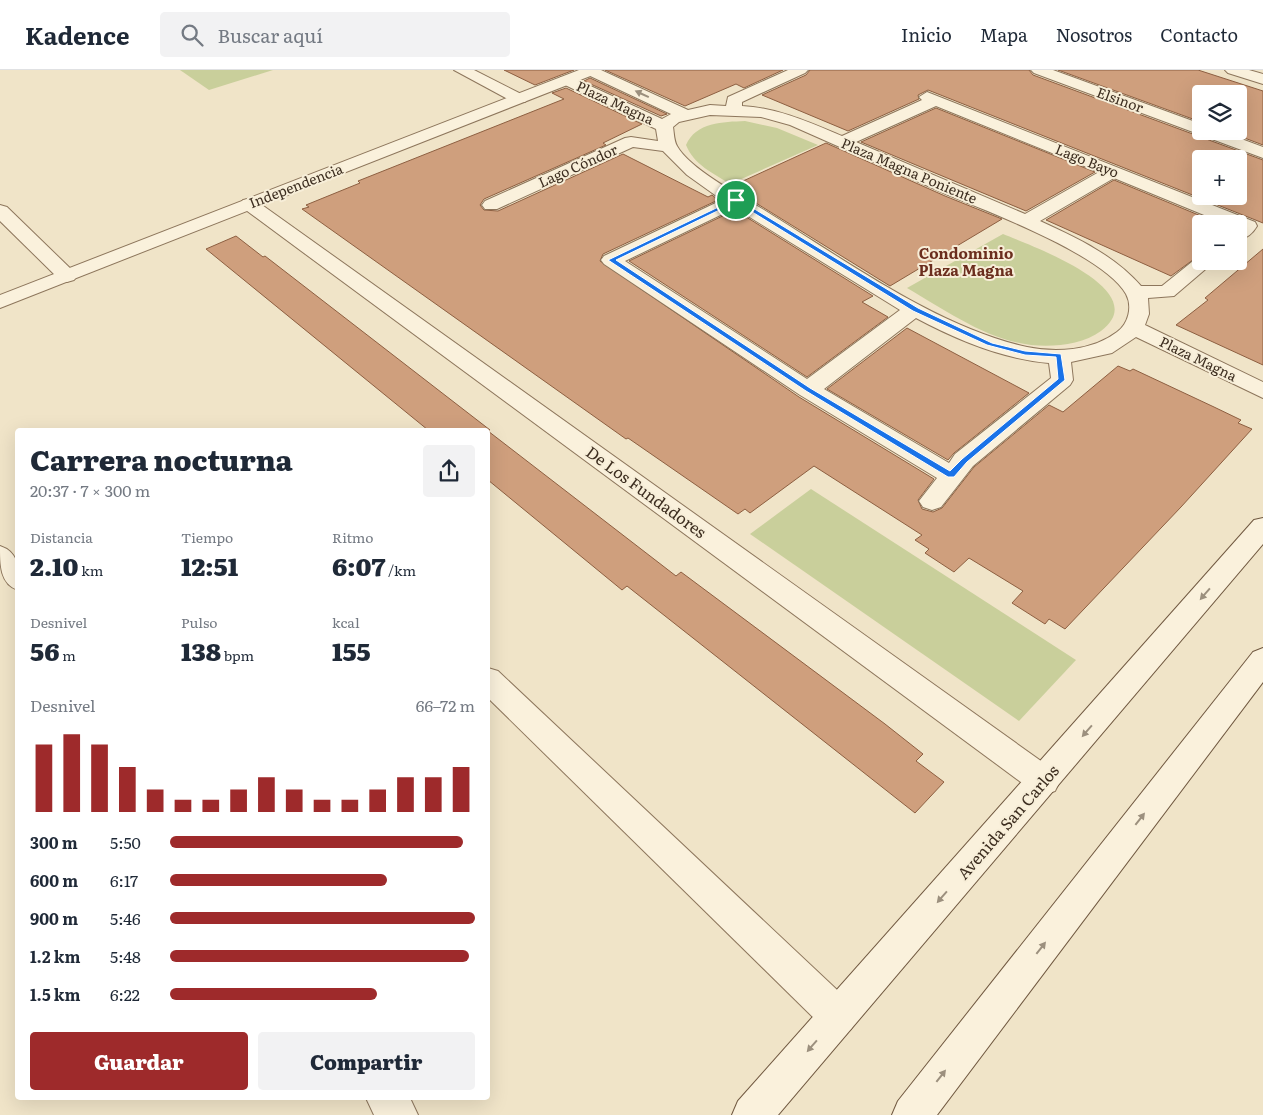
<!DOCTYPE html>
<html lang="es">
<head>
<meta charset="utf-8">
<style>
  body { margin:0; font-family:Literata,serif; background:#f2f2f3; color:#1f2937; height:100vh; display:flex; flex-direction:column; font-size:19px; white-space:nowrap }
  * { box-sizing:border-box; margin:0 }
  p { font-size:16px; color:#747a83 }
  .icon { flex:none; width:28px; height:28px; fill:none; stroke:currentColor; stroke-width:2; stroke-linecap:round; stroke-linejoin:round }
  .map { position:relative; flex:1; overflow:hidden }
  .details { position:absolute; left:15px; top:358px; width:475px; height:672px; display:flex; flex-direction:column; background:#fff; border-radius:5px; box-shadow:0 5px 20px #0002 }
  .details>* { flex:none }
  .controls { position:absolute; left:1192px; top:15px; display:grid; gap:10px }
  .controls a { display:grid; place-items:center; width:55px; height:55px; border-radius:5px; background:#fff; box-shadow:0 5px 20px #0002; font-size:25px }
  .pin { position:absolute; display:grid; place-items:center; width:42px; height:42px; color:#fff; margin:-21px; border:2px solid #fff; border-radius:50%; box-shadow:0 1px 5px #0007 }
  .round { display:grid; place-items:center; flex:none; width:52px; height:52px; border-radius:5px; background:#f2f2f3 }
  .head { display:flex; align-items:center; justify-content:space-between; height:85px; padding:0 15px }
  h1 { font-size:28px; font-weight:800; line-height:38px }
  .stats { display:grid; grid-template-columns:repeat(3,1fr); gap:8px; height:85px; padding:5px 15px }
  .stats div { display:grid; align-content:center }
  .stats b { font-size:25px; font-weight:800 }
  .stats small { font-size:14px; font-weight:400 }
  .stats p { font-size:14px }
  .chart { height:140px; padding:10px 15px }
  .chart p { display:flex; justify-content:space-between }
  .chart svg { width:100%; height:90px; margin-top:5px; stroke:#9e2a2b; stroke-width:6 }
  .button { display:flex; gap:10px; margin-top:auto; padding:10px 15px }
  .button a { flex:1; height:58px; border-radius:5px; background:#9e2a2b; color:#fff; font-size:20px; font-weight:800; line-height:58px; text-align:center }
  .button a+a { background:#f2f2f3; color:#1f2937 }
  ul { padding:0 15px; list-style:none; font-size:16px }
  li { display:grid; grid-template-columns:80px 60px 1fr; align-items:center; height:38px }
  li i { height:12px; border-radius:6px; background:#9e2a2b }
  header { display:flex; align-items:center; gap:30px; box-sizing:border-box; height:70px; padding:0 25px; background:#fff; border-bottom:1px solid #e0e1e3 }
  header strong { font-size:24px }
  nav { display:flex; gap:28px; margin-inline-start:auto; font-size:18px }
  .search { width:350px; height:45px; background:#f2f2f3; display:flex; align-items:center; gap:12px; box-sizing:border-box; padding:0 18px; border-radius:5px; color:#747a83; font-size:19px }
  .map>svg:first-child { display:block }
  .green { fill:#c9cf9b }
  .building { fill:#cf9f7d; stroke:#8d5f41; fill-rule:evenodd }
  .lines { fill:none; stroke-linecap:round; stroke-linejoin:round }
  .minor-casing { stroke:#8d765c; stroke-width:2 }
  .tertiary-casing { stroke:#8d765c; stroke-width:2 }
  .secondary-casing { stroke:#6f573f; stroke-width:2 }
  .minor { fill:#faf1dc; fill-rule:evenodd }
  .tertiary { fill:#faf1dc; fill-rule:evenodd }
  .secondary { fill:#faf1dc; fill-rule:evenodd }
  .oneway { fill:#9c907e }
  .route { fill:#1a73e8; stroke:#fff; fill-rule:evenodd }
  .labels { text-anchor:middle; stroke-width:4; stroke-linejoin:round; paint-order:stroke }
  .far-street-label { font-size:14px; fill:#3d2e20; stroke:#f7eed8 }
  .far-neighbourhood-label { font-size:15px; font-weight:bold; fill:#6b2e1e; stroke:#f7eed8 }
  .street-label { font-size:16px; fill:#3d2e20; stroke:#f7eed8 }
</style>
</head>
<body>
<header>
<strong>Kadence</strong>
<div class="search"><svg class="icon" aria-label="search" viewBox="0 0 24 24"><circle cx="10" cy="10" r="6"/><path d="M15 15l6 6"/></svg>Buscar aquí</div>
<nav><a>Inicio</a><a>Mapa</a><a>Nosotros</a><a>Contacto</a></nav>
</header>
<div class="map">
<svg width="1263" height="1045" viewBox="0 0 1263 1045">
  <rect width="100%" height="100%" fill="#f0e4c8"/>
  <!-- green -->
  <g class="green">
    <path d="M180 0H273L209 20Z"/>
    <path d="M745 51 777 58 818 75 730 114C713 103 694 95 686 75 696 52 723 52 745 51Z"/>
    <path d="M1003 164C1029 175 1156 220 1101 261 1082 275 1054 277 1031 275 987 270 945 240 907 218Z"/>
    <path d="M811 419 1076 590 1019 651 750 464Z"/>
  </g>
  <!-- building -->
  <g class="building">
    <path d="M504 0H574L535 15Z"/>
    <path d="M605 0H783L744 18 736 14 685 36Z"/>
    <path d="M810 0H1029L1033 5 1263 90V153L928 20 918 25 919 29 848 61 762 25 806 5ZM1201 89H1239V126H1201Z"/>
    <path d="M1058 0H1198L1263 21V75L1226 61H1239V24H1201V52Z"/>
    <path d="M590 8 667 44 661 46 584 11Z"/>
    <path d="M566 18 642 54 603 73 606 75 484 129 480 135 484 140 498 141 623 84 708 127 712 125 718 130 603 184 600 191 799 327 934 409 918 430 922 439 933 442 942 438 974 397 1049 335 1063 342 1118 296 1130 301 1133 299 1214 337 1241 350 1238 353 1252 359 1181 437 1065 559 1049 549 1045 554 1012 533 1023 521 969 488 954 502 925 483 929 479 915 470 922 465 814 396 750 443 745 439 738 444 628 368 626 369 302 139 309 137 306 135 360 113 358 111 564 29 552 23Z"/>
    <path d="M936 38 1095 102 1026 141 861 72Z"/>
    <path d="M826 73 945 126 1002 149 890 216 730 117Z"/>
    <path d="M1114 110 1201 146V184L1171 206 1046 150Z"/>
    <path d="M735 140 873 226 862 232 888 247 807 307 629 191Z"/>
    <path d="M236 166 263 187 265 186 490 360H428L206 179Z"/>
    <path d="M1263 179V295L1176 255 1208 230 1205 228Z"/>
    <path d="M907 258 1029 323 954 383 948 390 827 319Z"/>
    <path d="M488 361 676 506 681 502 885 654 923 684 916 691 944 712 915 743 627 516 622 520 488 410Z"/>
  </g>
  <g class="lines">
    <defs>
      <g id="minor">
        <path d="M454 0H474L525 26 527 29 525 32H513Z"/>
        <path d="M584 0H601L688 40 710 35 726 36 728 27 788 0H808L805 3 742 32V36C778 38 809 52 842 66L922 30 919 27 927 22 1255 152 1257 156C1253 163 1247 168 1239 170V154H1226L1114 108 1040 151C1077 168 1114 185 1141 216H1162L1198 187 1201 186V191H1215L1174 226 1148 228 1149 244 1145 255 1263 312V328L1136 267 1112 283 1071 292 1073 310 1070 315 973 396 941 437 932 440 923 437 919 431 937 408 800 325 604 194 601 190 604 186 722 130 687 105 663 81 633 77 497 139H485L482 135 485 131 625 68 631 67 658 71 656 59 561 13 558 10 561 7H571L662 49 671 44 586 4ZM936 36 1099 102 1025 144 856 72ZM710 45 761 47 790 55C842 78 894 101 946 124 989 142 1104 185 1126 224 1133 237 1128 254 1117 262 1092 281 1056 283 1027 277 939 258 848 192 772 145 747 129 690 100 677 76 674 71 674 63 673 57L679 52ZM735 138 900 240 807 309 625 191ZM916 248C957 270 1003 289 1049 293L1051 308 955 384 949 393 824 319Z"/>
        <path d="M1031 0H1053L1201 54V61H1220L1263 77V88L1034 3Z"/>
        <path d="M1225 0H1249L1263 4V14L1228 3Z"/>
        <path d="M249 129 255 130 1055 701 1060 711 1055 721 1044 725 1033 721 243 138 240 134 243 130Z"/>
        <path d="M0 135 7 137 74 202 77 206 74 210 67 212 60 210 0 151Z"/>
        <path d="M0 476C21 483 18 501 18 520 0 514 0 495 0 476Z"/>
        <path d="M488 598 498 601 851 933 857 946 851 959 838 965 825 959 488 628Z"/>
        <path d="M366 1028H410L418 1045H374Z"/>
      </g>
      <path id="tertiary" d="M579 0H601L598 3 0 238V225Z"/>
      <g id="secondary">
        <path d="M1263 448V474L778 1045H732L738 1031 1254 450Z"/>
        <path d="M1263 578V612L937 1045H892L898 1031 1253 582Z"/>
      </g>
    </defs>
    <!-- minor casing -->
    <use href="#minor" class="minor-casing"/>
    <!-- tertiary casing -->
    <use href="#tertiary" class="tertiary-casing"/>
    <!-- secondary casing -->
    <use href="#secondary" class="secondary-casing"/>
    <!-- minor -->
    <use href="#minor" class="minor"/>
    <!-- tertiary -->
    <use href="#tertiary" class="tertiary"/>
    <!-- secondary -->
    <use href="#secondary" class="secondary"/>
  </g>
  <!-- one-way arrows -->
  <defs><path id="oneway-solid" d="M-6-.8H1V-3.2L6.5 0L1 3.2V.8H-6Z" transform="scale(1.25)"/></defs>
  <g class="oneway">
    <use href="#oneway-solid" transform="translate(642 24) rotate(-155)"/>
    <use href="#oneway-solid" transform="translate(1205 524) rotate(131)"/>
    <use href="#oneway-solid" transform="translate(1087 661) rotate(131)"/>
    <use href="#oneway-solid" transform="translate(1140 749) rotate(-52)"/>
    <use href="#oneway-solid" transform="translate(942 827) rotate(131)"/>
    <use href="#oneway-solid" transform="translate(1041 878) rotate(-52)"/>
    <use href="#oneway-solid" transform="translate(812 976) rotate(131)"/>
    <use href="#oneway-solid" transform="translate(941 1006) rotate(-52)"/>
  </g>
  <!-- route -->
  <path class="route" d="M735 129H738L918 238 992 273 1025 281 1061 284 1065 310 967 392 954 407H948L806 321 608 190ZM736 132 913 241 987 275 1025 285 1056 287 1058 309 962 389 950 401 810 318 616 190Z"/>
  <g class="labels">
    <!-- far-street labels -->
    <g class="far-street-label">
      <text transform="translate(1120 30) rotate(20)" y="5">Elsinor</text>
      <text transform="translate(615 33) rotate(25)" y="5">Plaza Magna</text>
      <text transform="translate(1087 91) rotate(22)" y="5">Lago Bayo</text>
      <text transform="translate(578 96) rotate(-24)" y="5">Lago Cóndor</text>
      <text transform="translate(909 101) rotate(23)" y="5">Plaza Magna Poniente</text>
      <text transform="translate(296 116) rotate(-21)" y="5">Independencia</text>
      <text transform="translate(1198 289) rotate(26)" y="5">Plaza Magna</text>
    </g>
    <!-- far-neighbourhood labels -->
    <g class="far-neighbourhood-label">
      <text x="966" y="189">Condominio<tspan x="966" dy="17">Plaza Magna</tspan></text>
    </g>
    <!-- street labels -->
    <g class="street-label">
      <text transform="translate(646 422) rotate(36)" y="6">De Los Fundadores</text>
      <text transform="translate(1008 752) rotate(-49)" y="6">Avenida San Carlos</text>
    </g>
  </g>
</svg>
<div class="controls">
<a><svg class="icon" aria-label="layers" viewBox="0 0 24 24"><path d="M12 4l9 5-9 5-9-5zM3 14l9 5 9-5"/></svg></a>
<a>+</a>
<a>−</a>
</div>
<div class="pin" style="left:736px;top:130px;background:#1e9e55"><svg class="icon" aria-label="arrive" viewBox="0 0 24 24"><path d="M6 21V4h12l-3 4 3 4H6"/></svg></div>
<section class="details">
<div class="head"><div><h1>Carrera nocturna</h1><p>20:37 · 7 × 300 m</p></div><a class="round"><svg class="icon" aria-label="share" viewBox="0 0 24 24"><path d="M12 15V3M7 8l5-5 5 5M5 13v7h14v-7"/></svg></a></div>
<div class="stats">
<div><p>Distancia</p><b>2.10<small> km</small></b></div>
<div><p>Tiempo</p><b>12:51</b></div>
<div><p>Ritmo</p><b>6:07<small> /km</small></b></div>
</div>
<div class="stats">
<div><p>Desnivel</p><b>56<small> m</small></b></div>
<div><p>Pulso</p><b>138<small> bpm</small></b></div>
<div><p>kcal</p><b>155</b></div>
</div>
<div class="chart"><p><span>Desnivel</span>66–72 m</p>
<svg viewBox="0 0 160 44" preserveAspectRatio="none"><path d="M5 44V11M15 44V6M25 44V11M35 44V22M45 44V33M55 44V38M65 44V38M75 44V33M85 44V27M95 44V33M105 44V38M115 44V38M125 44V33M135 44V27M145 44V27M155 44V22"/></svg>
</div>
<ul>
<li><b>300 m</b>5:50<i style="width:96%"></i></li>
<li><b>600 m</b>6:17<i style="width:71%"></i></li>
<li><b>900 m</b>5:46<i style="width:100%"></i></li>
<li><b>1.2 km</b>5:48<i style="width:98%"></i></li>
<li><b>1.5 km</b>6:22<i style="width:68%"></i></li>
</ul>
<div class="button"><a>Guardar</a><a>Compartir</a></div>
</section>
</div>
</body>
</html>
